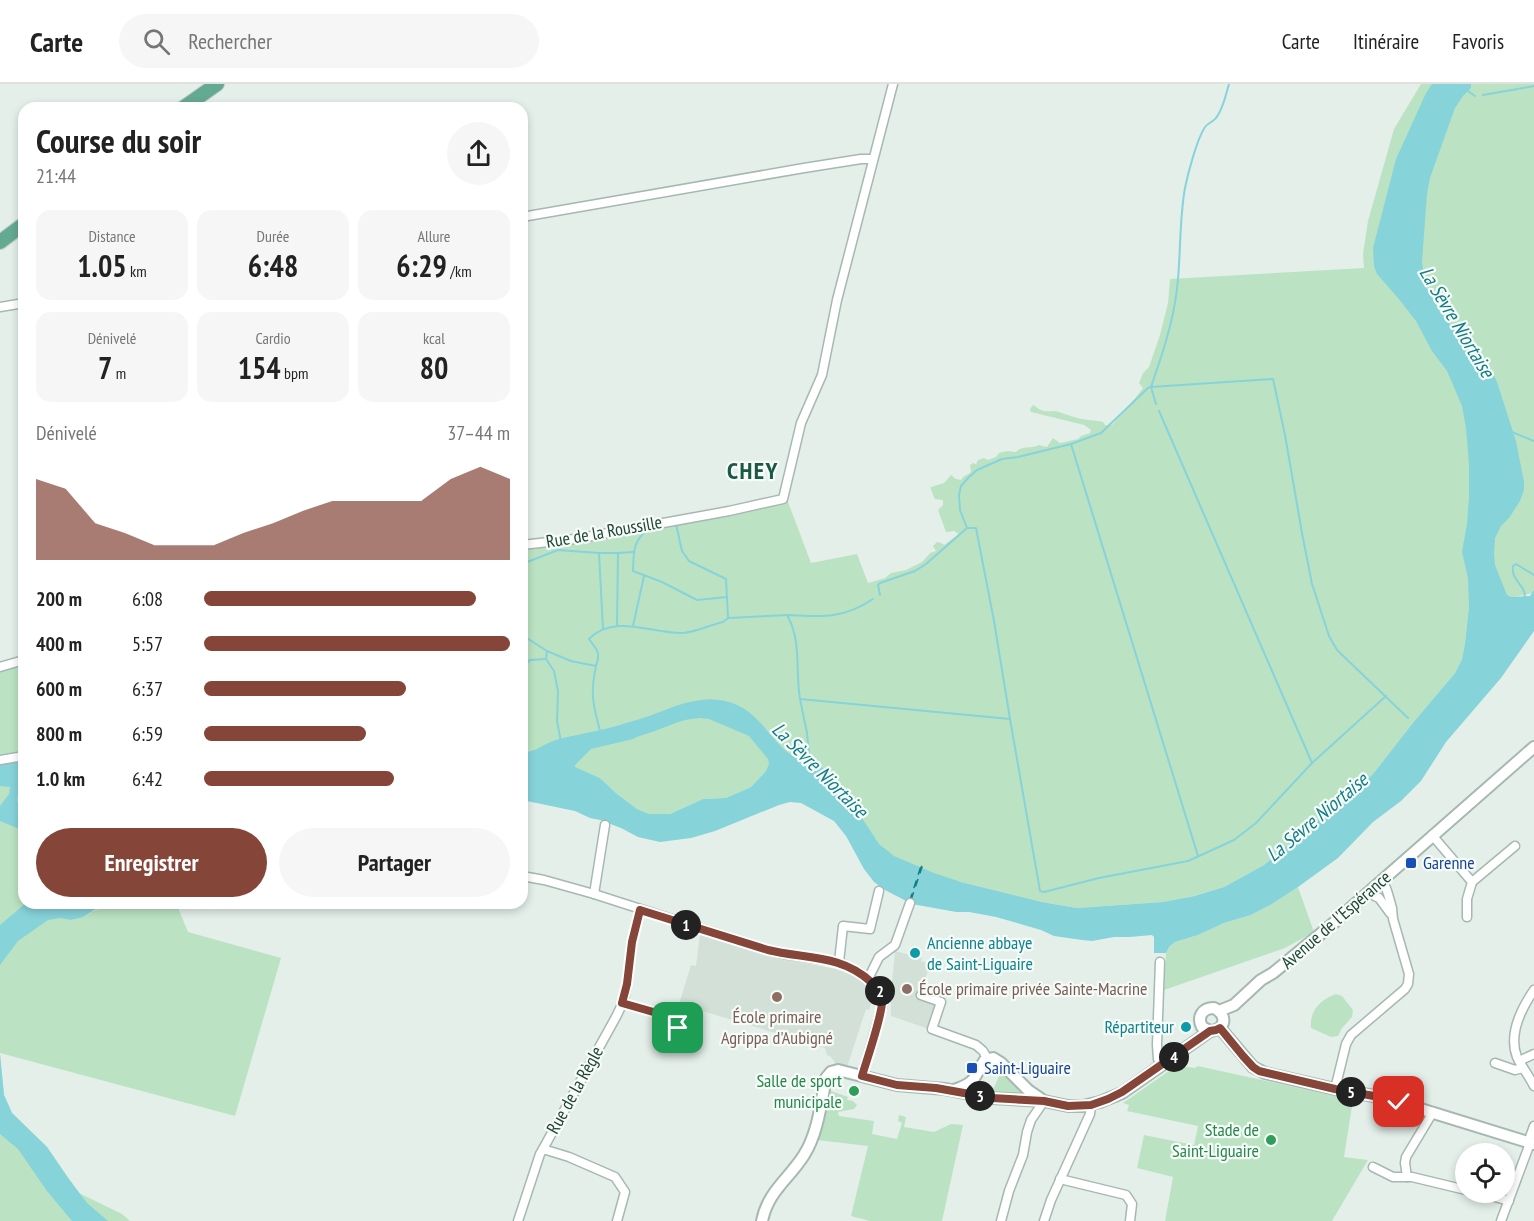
<!DOCTYPE html>
<html lang="fr">
<head>
<meta charset="utf-8">
<style>
  body { margin:0; font-family:"PT Sans Narrow",sans-serif; background:#f6f6f6; color:#222; height:100vh; display:flex; flex-direction:column; font-size:22px; white-space:nowrap }
  * { box-sizing:border-box; margin:0 }
  p { font-size:20px; color:#767676 }
  .icon { flex:none; width:33px; height:33px; fill:none; stroke:currentColor; stroke-width:2; stroke-linecap:round; stroke-linejoin:round }
  .map { position:relative; flex:1; overflow:hidden }
  .side { position:absolute; left:18px; top:18px; width:510px; height:807px; display:flex; flex-direction:column; background:#fff; border-radius:18px; box-shadow:0 3px 9px #0003 }
  .side>* { flex:none }
  .controls { position:absolute; left:1455px; top:1059px; display:grid; gap:12px }
  .controls a { display:grid; place-items:center; width:60px; height:60px; border-radius:50%; background:#fff; box-shadow:0 3px 9px #0003; font-size:30px }
  .pin { position:absolute; display:grid; place-items:center; width:51px; height:51px; color:#fff; margin:-26px; border-radius:12px; box-shadow:0 3px 9px #0006 }
  .km { position:absolute; width:30px; height:30px; margin:-15px; border-radius:50%; background:#222; color:#fff; font-size:16px; line-height:30px; text-align:center }
  .round { display:grid; place-items:center; flex:none; width:63px; height:63px; border-radius:32px; background:#f6f6f6 }
  .summary { display:flex; align-items:center; justify-content:space-between; height:102px; padding:0 18px }
  h1 { font-size:33px; font-weight:700; line-height:45px }
  .stats { display:grid; grid-template-columns:repeat(3,1fr); gap:9px; height:102px; padding:6px 18px }
  .stats div { display:grid; align-content:center; border-radius:15px; background:#f6f6f6; text-align:center }
  .stats b { font-size:30px; font-weight:700 }
  .stats small { font-size:16px; font-weight:400 }
  .stats p { font-size:16px }
  .chart { height:168px; padding:12px 18px }
  .chart p { display:flex; justify-content:space-between }
  .chart svg { width:100%; height:108px; margin-top:6px; fill:#854538; opacity:.7 }
  .primary-button { display:flex; gap:12px; margin-top:auto; padding:12px 18px }
  .primary-button a { flex:1; height:69px; border-radius:36px; background:#854538; color:#fff; font-size:24px; font-weight:700; line-height:69px; text-align:center }
  .primary-button a+a { background:#f6f6f6; color:#222 }
  ul { padding:0 18px; list-style:none; font-size:20px }
  li { display:grid; grid-template-columns:96px 72px 1fr; align-items:center; height:45px }
  li i { height:15px; border-radius:8px; background:#854538 }
  header { display:flex; align-items:center; gap:36px; box-sizing:border-box; height:84px; padding:0 30px; background:#fff; border-bottom:2px solid #e0e0e0 }
  header strong { font-size:28px }
  nav { display:flex; gap:33px; margin-inline-start:auto; font-size:21px }
  .search { width:420px; height:54px; background:#f6f6f6; display:flex; align-items:center; gap:15px; box-sizing:border-box; padding:0 21px; border-radius:33px; color:#767676; font-size:22px }
  .map>svg:first-child { display:block }
  .built { fill:#d2e0d8 }
  .green { fill:#bbe3c3 }
  .water { fill:#87d3da; fill-rule:evenodd }
  .lines { fill:none; stroke-linecap:round; stroke-linejoin:round }
  .stream { stroke:#87d3da; stroke-width:2 }
  .ferry { stroke:#137d88; stroke-width:1.5; stroke-dasharray:8 6; stroke-linecap:butt }
  .minor-casing { stroke:#a6b8b1; stroke-width:11 }
  .tertiary-casing { stroke:#a6b8b1; stroke-width:14 }
  .primary-casing { stroke:#c1cbc7; stroke-width:16 }
  .minor { stroke:#fff; stroke-width:8 }
  .tertiary { stroke:#fff; stroke-width:10 }
  .primary { stroke:#64aa93; stroke-width:14 }
  .route-casing { stroke:#fff; stroke-width:12 }
  .route { stroke:#854538; stroke-width:8 }
  .transit-dot { fill:#1a4fb4; stroke:#f6fbf8; stroke-width:2 }
  .culture-dot { fill:#0f9aa8; stroke:#f6fbf8; stroke-width:2 }
  .education-dot { fill:#8d6e63; stroke:#f6fbf8; stroke-width:2 }
  .leisure-dot { fill:#2e9e5b; stroke:#f6fbf8; stroke-width:2 }
  .labels { text-anchor:middle; stroke-width:4.5; stroke-linejoin:round; paint-order:stroke }
  .street-label { font-size:18px; fill:#214438; stroke:#f6fbf8 }
  .transit-label { font-size:18px; fill:#164399; stroke:#f6fbf8; text-anchor:start }
  .culture-label { font-size:18px; fill:#0d838f; stroke:#f6fbf8; text-anchor:start }
  .education-label { font-size:18px; fill:#785e54; stroke:#f6fbf8; text-anchor:start }
  .leisure-label { font-size:18px; fill:#27864d; stroke:#f6fbf8; text-anchor:end }
  .water-label { font-size:20px; font-style:italic; fill:#137d88; stroke:#f6fbf8 }
  .district-label { font-size:24px; font-weight:bold; letter-spacing:1.5px; fill:#1a5945; stroke:#f6fbf8 }
</style>
</head>
<body>
<header>
<strong>Carte</strong>
<div class="search"><svg class="icon" aria-label="search" viewBox="0 0 24 24"><circle cx="10" cy="10" r="6"/><path d="M15 15l6 6"/></svg>Rechercher</div>
<nav><a>Carte</a><a>Itinéraire</a><a>Favoris</a></nav>
</header>
<div class="map">
<svg width="1534" height="1137" viewBox="0 0 1534 1137">
  <rect width="100%" height="100%" fill="#e4efea"/>
  <!-- built -->
  <g class="built">
    <path d="M700 850 773 873 836 885 854 892 868 901 875 908 869 926 866 925 847 983 836 980 831 973 827 971 825 964 679 920 691 881 696 882Z"/>
    <path d="M895 867 922 874 921 877 930 880 919 915 937 921 929 945 891 932V908Z"/>
  </g>
  <!-- green -->
  <g class="green">
    <path d="M1421 0H1534V509L1469 522 1465 559 1462 575 1455 589 1412 640 1373 690 1264 781 1224 803 1193 812 1163 818 1077 824 1042 818 961 798 894 784 830 687H766L751 703 726 714 703 715 670 730H649L637 725 616 709 600 694 574 683 522 678V459L682 433 780 413 788 418 811 479 857 470 868 499 885 494 891 489 906 486 922 478 930 469 936 467 933 462 937 458 941 459 944 461 959 450 954 447 946 448 938 426 943 421V416L935 415 931 406V403L944 399 951 391 956 395 961 396 963 393 970 389 971 387 970 381 973 379 976 380 978 376 984 374 988 376 996 373 999 369 1007 367 1016 368C1022 361 1031 365 1039 361L1047 363 1053 354 1060 359 1078 355 1081 352 1090 349 1091 346 1084 341 1031 328 1030 325 1033 321C1036 322 1038 325 1041 326 1045 328 1051 327 1056 327 1062 329 1068 331 1074 333 1083 336 1094 336 1103 338L1105 341H1112L1125 327 1143 304 1139 299 1143 289 1149 283 1160 251 1168 219 1170 195 1364 184 1363 170 1368 137 1394 45Z"/>
    <path d="M24 576V819H54L83 833C95 826 109 819 123 819L128 823 148 819H176L188 848 281 874 235 1032 0 969V585Z"/>
    <path d="M1298 803 1314 848 1285 864 1164 906 1166 869 1169 863 1175 858 1198 851 1224 839 1251 831 1272 820Z"/>
    <path d="M1336 910 1342 912 1353 926 1352 933 1342 944 1338 952 1331 953 1311 944C1309 927 1321 915 1336 910Z"/>
    <path d="M0 970 4 1011 12 1029 47 1063 79 1109 122 1130 130 1137H0Z"/>
    <path d="M1179 980V984L1188 983 1195 984 1198 982 1353 1016 1344 1073 1368 1076 1332 1137H1165L1173 1093 1137 1084 1144 1051 1194 1061 1198 1042 1127 1027 1129 1021 1123 1019Z"/>
    <path d="M1001 988 1007 991 1023 1006 1020 1014 991 1010Z"/>
    <path d="M828 1006 848 1013 847 1016 853 1017 857 1021 854 1025 838 1028 839 1032 874 1037 872 1050 897 1055 902 1039 898 1037 899 1031 906 1033 904 1043 934 1048 951 1040 963 1041 942 1137H870L851 1132 868 1062 817 1056Z"/>
  </g>
  <!-- water -->
  <g class="water">
    <path d="M1432 0H1471V4L1463 12 1455 24 1430 94 1427 110 1422 178 1425 201 1440 228 1473 267 1489 281 1497 298 1516 357 1524 398V406L1520 417 1509 434 1501 442 1495 454 1494 470 1495 481 1507 511 1511 513 1530 512 1534 506V547L1501 594 1446 658 1421 697 1401 717 1373 738 1338 774 1298 803 1272 820 1251 831 1224 839 1198 851 1175 858 1169 863 1166 869H1154V853L1152 851 1130 853H1114L1092 857 1082 856 1054 852 1041 846 996 833 969 828H956L912 820 885 806 874 798 864 785 846 752 834 737 801 719 790 718 779 721 715 747 691 754 660 758 638 753 621 744 600 736 590 734 575 727 522 716V669C536 668 543 660 556 656 569 652 583 650 596 647 611 644 625 639 640 635 660 629 680 618 701 616 712 614 726 616 737 621 760 631 770 655 790 670 806 683 821 676 837 696L879 760 894 772 934 789 961 798 1042 818 1077 824 1163 818 1194 812 1224 803 1264 781 1373 690 1412 640 1455 589 1462 575 1465 559 1469 522 1468 494 1462 468 1467 440 1469 413V381L1466 344 1462 322 1447 287 1432 267 1416 237 1398 214 1377 190 1374 182 1373 164 1396 75 1426 9ZM700 634 709 635 749 652 768 675 769 680 766 687 751 703 726 714 703 715 670 730H649L637 725 616 709 600 694 575 683V681L591 665 633 655C639 651 645 651 652 648 670 642 680 635 700 634Z"/>
    <path d="M24 677V702L19 703 17 717 19 721 24 724V744H17L0 737V722L9 710 10 703 0 702V680Z"/>
    <path d="M26 819H114L94 826 83 833 71 836 60 834 48 836 18 857 0 881V841Z"/>
    <path d="M0 970 4 1011 12 1029 47 1063 68 1094 87 1119 108 1137H72L47 1107 18 1065 0 1050Z"/>
  </g>
  <g class="lines">
    <!-- stream -->
    <g class="stream">
      <path d="M1229 0C1226 10 1223 26 1216 34 1213 38 1208 39 1205 43 1197 55 1188 89 1185 104 1179 137 1181 172 1177 205 1173 239 1162 271 1151 303L1273 295 1285 351 1302 449 1312 500 1329 552 1337 566 1408 634"/>
      <path d="M1468 7 1475 12"/>
      <path d="M1483 11 1534 2"/>
      <path d="M1159 327 1312 679"/>
      <path d="M1512 348 1534 357"/>
      <path d="M1071 360 1198 772"/>
      <path d="M676 440 682 467 689 477 726 495 728 534 787 531"/>
      <path d="M967 444 960 426 959 411 961 402 969 393 977 386 1002 375 1018 373 1071 360 1101 349 1148 304 1151 303 1156 320"/>
      <path d="M647 446C632 459 634 468 633 487L662 498 697 516 727 513"/>
      <path d="M522 480 558 466 599 469"/>
      <path d="M880 511 878 501 880 499 915 487 926 480 967 444H976L994 537 1010 635"/>
      <path d="M1524 513 1525 510C1522 499 1511 495 1513 482L1516 480 1534 491"/>
      <path d="M617 542 618 469 633 468"/>
      <path d="M633 542 644 492"/>
      <path d="M603 545 599 469H618"/>
      <path d="M522 551 547 567 571 577 596 582C601 568 597 566 589 555 615 529 652 550 683 549 696 548 710 541 723 538L728 534"/>
      <path d="M547 567 546 575 554 587 558 607 557 637 561 658"/>
      <path d="M596 582C590 609 593 621 600 647"/>
      <path d="M522 584 530 576 546 575"/>
      <path d="M800 615C795 586 802 557 787 531 822 533 843 535 873 515"/>
      <path d="M809 670 807 649 800 615 1010 635 1040 807 1044 808 1099 794 1188 777 1234 756 1256 739 1312 679 1386 612"/>
    </g>
    <!-- ferry -->
    <path class="ferry" d="M921 782 922 783 910 819H909Z"/>
    <defs>
      <g id="minor">
        <path d="M522 133 804 84 861 75H872"/>
        <path d="M0 223 24 219"/>
        <path d="M522 461 575 455 729 427 783 415 801 339 822 291 837 216 893 0"/>
        <path d="M0 583 24 576"/>
        <path d="M0 676 24 672"/>
        <path d="M1432 751 1472 798 1467 815V833"/>
        <path d="M522 792 544 796 594 810 768 866 784 870 839 878 860 889 877 904 882 911V923L862 992"/>
        <path d="M1472 798 1515 762"/>
        <path d="M1368 809 1379 814 1390 829"/>
        <path d="M594 810 605 741"/>
        <path d="M839 878 843 842 870 845 879 807"/>
        <path d="M1160 878 1157 961 1158 975 1163 981"/>
        <path d="M868 895 879 873 895 861 910 819"/>
        <path d="M1534 906C1521 925 1508 950 1517 973 1522 983 1529 992 1534 1002"/>
        <path d="M921 911 941 918 932 945 976 961 983 967 987 974"/>
        <path d="M622 919 678 935V944"/>
        <path d="M1519 977 1534 970"/>
        <path d="M1495 979 1515 986 1523 984"/>
        <path d="M1335 1005 1346 960 1351 951 1405 905 1408 900 1409 890 1393 835 1392 824 1388 810 1386 804 1381 798"/>
        <path d="M1373 1083 1393 1093H1412L1466 1106"/>
        <path d="M1407 1093 1405 1079 1406 1073 1433 1028"/>
        <path d="M1060 1095 1126 1111 1132 1120 1130 1137"/>
        <path d="M1478 1108 1509 1117"/>
        <path d="M518 1137 540 1070 543 1065"/>
        <path d="M617 1137 625 1108 615 1093 569 1073 543 1065 617 931 624 916 627 900 632 858 640 826"/>
        <path d="M1001 1137 1009 1107 1023 1071 1027 1048 1031 1036 1044 1017"/>
        <path d="M1044 1137 1051 1116 1090 1030 1091 1021"/>
        <path d="M1501 1137 1529 1062 1530 1053 1534 1042"/>
      </g>
      <g id="tertiary">
        <path d="M1219 927 1234 921 1261 896 1273 889 1329 843 1534 663"/>
        <path d="M1220 944 1253 983 1265 989 1335 1005 1385 1014 1534 1060"/>
        <path d="M954 1006C978 998 973 993 985 976L993 974 1001 979 1028 1006 1044 1017"/>
        <path d="M762 1137C768 1107 789 1095 804 1071 818 1049 821 1019 826 994L831 988 838 986 897 1001 945 1005 992 1014 1044 1017 1068 1022H1083L1100 1018 1122 1009 1210 947C1226 946 1228 931 1214 924 1202 924 1197 933 1202 943L1210 947"/>
      </g>
      <g id="primary">
        <path d="M183 24 217 0"/>
        <path d="M0 158 24 140"/>
      </g>
    </defs>
    <!-- minor casing -->
    <use href="#minor" class="minor-casing"/>
    <!-- tertiary casing -->
    <use href="#tertiary" class="tertiary-casing"/>
    <!-- primary casing -->
    <use href="#primary" class="primary-casing"/>
    <!-- minor -->
    <use href="#minor" class="minor"/>
    <!-- tertiary -->
    <use href="#tertiary" class="tertiary"/>
    <!-- primary -->
    <use href="#primary" class="primary"/>
  </g>
  <g class="lines">
    <defs>
      <path id="route" d="M678 944V935L622 919 627 900 632 858 640 826 768 866C804 875 841 870 871 898 875 902 881 907 882 912 885 924 866 978 862 992L897 1001 936 1004 992 1014 1044 1017 1068 1022 1091 1021 1108 1015 1122 1008 1210 947 1216 946 1220 944 1243 972 1253 983 1259 987 1335 1005 1385 1014 1399 1018"/>
    </defs>
    <!-- route casing -->
    <use href="#route" class="route-casing"/>
    <!-- route -->
    <use href="#route" class="route"/>
  </g>
  <!-- markers -->
  <g class="transit-dot">
    <rect x="1405" y="773" width="12" height="12" rx="3"/>
    <rect x="966" y="978" width="12" height="12" rx="3"/>
  </g>
  <g class="culture-dot">
    <circle cx="915" cy="869" r="6"/>
    <circle cx="1186" cy="943" r="6"/>
  </g>
  <g class="education-dot">
    <circle cx="907" cy="905" r="6"/>
    <circle cx="777" cy="913" r="6"/>
  </g>
  <g class="leisure-dot">
    <circle cx="854" cy="1007" r="6"/>
    <circle cx="1271" cy="1056" r="6"/>
  </g>
  <g class="labels">
    <!-- street labels -->
    <g class="street-label">
      <text transform="translate(604 448) rotate(-10)" y="6">Rue de la Roussille</text>
      <text transform="translate(1336 836) rotate(-41)" y="6">Avenue de l'Espérance</text>
      <text transform="translate(575 1006) rotate(-61)" y="6">Rue de la Règle</text>
    </g>
    <!-- transit labels -->
    <g class="transit-label">
      <text x="1423" y="785">Garenne</text>
      <text x="984" y="990">Saint-Liguaire</text>
    </g>
    <!-- culture labels -->
    <g class="culture-label">
      <text x="927" y="865">Ancienne abbaye<tspan x="927" dy="21">de Saint-Liguaire</tspan></text>
      <text x="1174" y="949" text-anchor="end">Répartiteur</text>
    </g>
    <!-- education labels -->
    <g class="education-label">
      <text x="919" y="911">École primaire privée Sainte-Macrine</text>
      <text x="777" y="939" text-anchor="middle">École primaire<tspan x="777" dy="21">Agrippa d'Aubigné</tspan></text>
    </g>
    <!-- leisure labels -->
    <g class="leisure-label">
      <text x="842" y="1003">Salle de sport<tspan x="842" dy="21">municipale</tspan></text>
      <text x="1259" y="1052">Stade de<tspan x="1259" dy="21">Saint-Liguaire</tspan></text>
    </g>
    <!-- water labels -->
    <g class="water-label">
      <text transform="translate(1457 238) rotate(59)" y="7">La Sèvre Niortaise</text>
      <text transform="translate(820 686) rotate(45)" y="7">La Sèvre Niortaise</text>
      <text transform="translate(1317 733) rotate(-40)" y="7">La Sèvre Niortaise</text>
    </g>
    <!-- district labels -->
    <g class="district-label">
      <text x="753" y="395">CHEY</text>
    </g>
  </g>
</svg>
<div class="controls">
<a><svg class="icon" aria-label="locate" viewBox="0 0 24 24"><circle cx="12" cy="12" r="6"/><path d="M12 2v4M12 18v4M2 12h4M18 12h4"/></svg></a>
</div>
<div class="pin" style="left:678px;top:944px;background:#1e9e55"><svg class="icon" aria-label="arrive" viewBox="0 0 24 24"><path d="M6 21V4h12l-3 4 3 4H6"/></svg></div>
<div class="pin" style="left:1399px;top:1018px;background:#d93025"><svg class="icon" aria-label="check" viewBox="0 0 24 24"><path d="M5 12l5 5 9-10"/></svg></div>
<b class="km" style="left:686px;top:841px">1</b>
<b class="km" style="left:880px;top:907px">2</b>
<b class="km" style="left:980px;top:1012px">3</b>
<b class="km" style="left:1174px;top:973px">4</b>
<b class="km" style="left:1351px;top:1008px">5</b>
<section class="side">
<div class="summary"><div><h1>Course du soir</h1><p>21:44</p></div><a class="round"><svg class="icon" aria-label="share" viewBox="0 0 24 24"><path d="M12 15V3M7 8l5-5 5 5M5 13v7h14v-7"/></svg></a></div>
<div class="stats">
<div><p>Distance</p><b>1.05<small> km</small></b></div>
<div><p>Durée</p><b>6:48</b></div>
<div><p>Allure</p><b>6:29<small> /km</small></b></div>
</div>
<div class="stats">
<div><p>Dénivelé</p><b>7<small> m</small></b></div>
<div><p>Cardio</p><b>154<small> bpm</small></b></div>
<div><p>kcal</p><b>80</b></div>
</div>
<div class="chart"><p><span>Dénivelé</span>37–44 m</p>
<svg viewBox="0 0 160 44" preserveAspectRatio="none"><path d="M0 44V11L10 15L20 29L30 33L40 38L50 38L60 38L70 33L80 29L90 24L100 20L110 20L120 20L130 20L140 11L150 6L160 11V44z"/></svg>
</div>
<ul>
<li><b>200 m</b>6:08<i style="width:89%"></i></li>
<li><b>400 m</b>5:57<i style="width:100%"></i></li>
<li><b>600 m</b>6:37<i style="width:66%"></i></li>
<li><b>800 m</b>6:59<i style="width:53%"></i></li>
<li><b>1.0 km</b>6:42<i style="width:62%"></i></li>
</ul>
<div class="primary-button"><a>Enregistrer</a><a>Partager</a></div>
</section>
</div>
</body>
</html>
